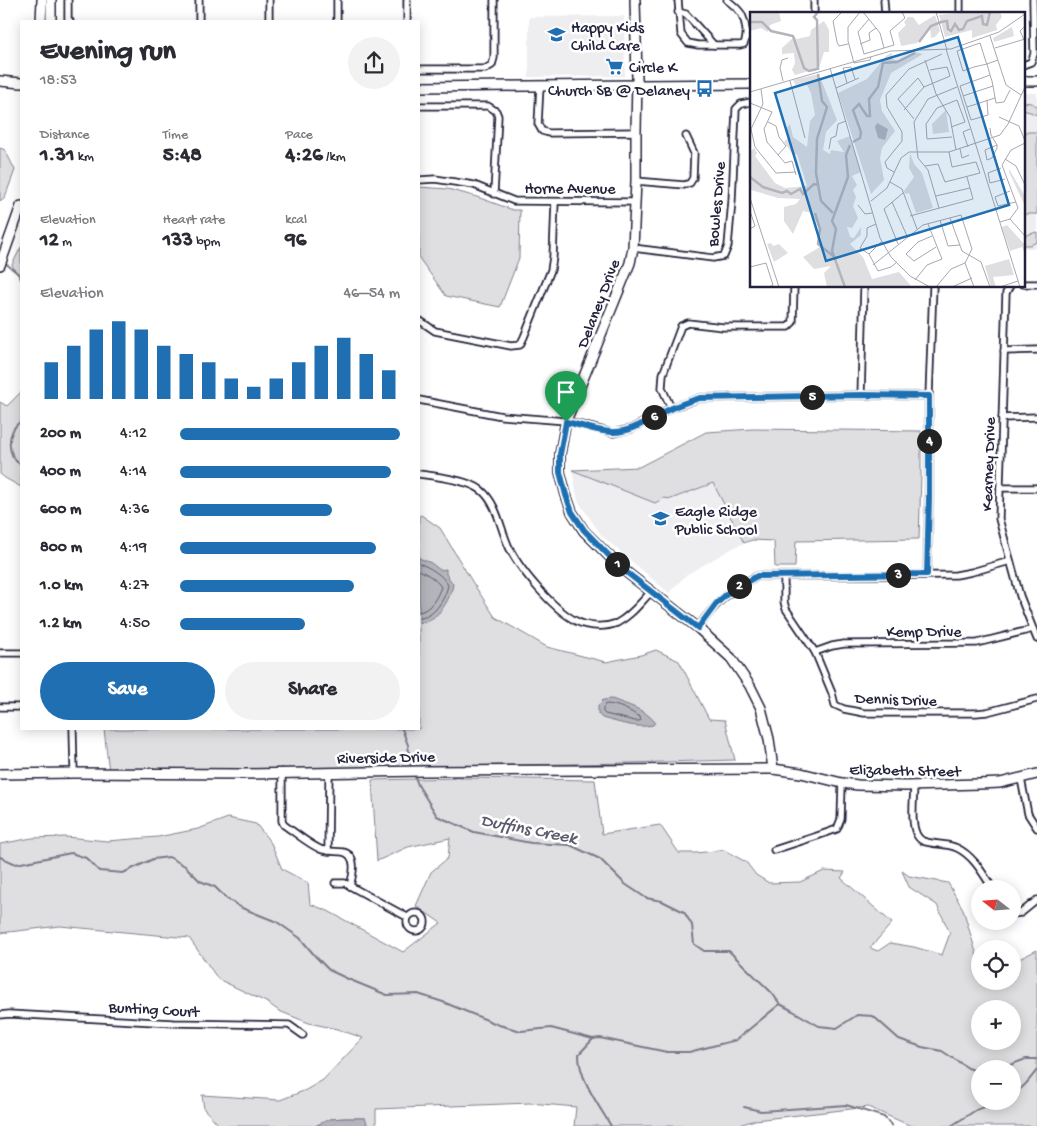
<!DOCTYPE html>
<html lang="en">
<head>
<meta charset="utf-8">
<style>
  body { margin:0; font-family:"Gochi Hand",sans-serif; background:#f2f2f3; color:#2b2b33; height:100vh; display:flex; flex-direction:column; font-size:19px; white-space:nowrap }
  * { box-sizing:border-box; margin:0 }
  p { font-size:16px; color:#7c7c81 }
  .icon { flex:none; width:28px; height:28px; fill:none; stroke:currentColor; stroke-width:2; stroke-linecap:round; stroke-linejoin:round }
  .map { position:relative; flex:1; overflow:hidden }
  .sheet { position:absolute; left:20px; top:20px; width:400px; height:710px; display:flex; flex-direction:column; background:#fff; border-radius:0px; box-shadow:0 2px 12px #0003 }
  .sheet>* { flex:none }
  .needle { width:32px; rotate:287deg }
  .controls { position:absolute; left:971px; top:880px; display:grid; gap:10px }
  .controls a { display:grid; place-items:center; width:50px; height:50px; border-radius:50%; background:#fff; box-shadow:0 2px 12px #0003; font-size:25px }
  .pin { position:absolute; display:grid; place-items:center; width:42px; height:42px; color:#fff; margin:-51px -21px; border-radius:50% 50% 50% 0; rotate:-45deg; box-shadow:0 0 5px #0007 }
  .pin .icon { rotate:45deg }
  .km { position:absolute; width:25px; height:25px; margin:-12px; border-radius:50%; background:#222; color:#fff; font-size:14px; line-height:25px; text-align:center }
  .round { display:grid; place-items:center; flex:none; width:52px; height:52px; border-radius:26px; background:#f2f2f3 }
  .headline { display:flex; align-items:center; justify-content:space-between; height:85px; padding:0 20px }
  h1 { font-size:28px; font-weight:700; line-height:38px }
  .figures { display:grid; grid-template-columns:repeat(3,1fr); gap:8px; height:85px; padding:5px 20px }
  .figures div { display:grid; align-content:center }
  .figures b { font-size:21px; font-weight:700 }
  .figures small { font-size:14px; font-weight:400 }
  .figures p { font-size:14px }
  .chart { height:140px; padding:10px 20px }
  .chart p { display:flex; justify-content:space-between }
  .chart svg { width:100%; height:90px; margin-top:5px; stroke:#1f6fb2; stroke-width:6 }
  .action { display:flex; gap:10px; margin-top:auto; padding:10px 20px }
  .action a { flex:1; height:58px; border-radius:30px; background:#1f6fb2; color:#fff; font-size:20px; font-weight:700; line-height:58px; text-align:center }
  .action a+a { background:#f2f2f3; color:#2b2b33 }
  ul { padding:0 20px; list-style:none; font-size:16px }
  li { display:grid; grid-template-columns:80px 60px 1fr; align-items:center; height:38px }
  li i { height:12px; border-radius:6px; background:#1f6fb2 }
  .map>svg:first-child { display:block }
  .built { fill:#eeeef1 }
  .green { fill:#dfdfe2; stroke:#80808e; fill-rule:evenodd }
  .water { fill:#b4b4bc; stroke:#7a7a88 }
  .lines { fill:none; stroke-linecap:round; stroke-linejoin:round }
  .shore { stroke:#5c5c6f; stroke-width:1 }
  .stream { stroke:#7a7a88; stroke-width:2 }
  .street-casing { stroke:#22223b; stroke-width:9 }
  .secondary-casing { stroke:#22223b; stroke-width:12 }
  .street { stroke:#fff; stroke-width:5.5 }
  .secondary { stroke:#fff; stroke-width:9 }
  .route-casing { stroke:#fff; stroke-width:10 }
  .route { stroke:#1f6fb2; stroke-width:6 }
  .labels { text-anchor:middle; stroke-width:5; stroke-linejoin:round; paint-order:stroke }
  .poi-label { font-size:16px; fill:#22223b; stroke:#fff; text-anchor:start }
  .street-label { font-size:16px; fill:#22223b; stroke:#fff }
  .water-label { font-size:18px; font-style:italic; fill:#5c5c6f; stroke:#fff }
  .inset-river { fill:none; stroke:#b4b4bc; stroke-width:2.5 }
  .inset-road { fill:none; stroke:#a7a7b1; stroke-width:1 }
  .view { fill:#1f6fb2; fill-opacity:0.15; stroke:#1f6fb2; stroke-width:2.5 }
  .inset-edge { fill:none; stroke:#22223b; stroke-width:2.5 }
</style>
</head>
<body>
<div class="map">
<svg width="1037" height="1126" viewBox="0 0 1037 1126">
  <rect width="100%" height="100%" fill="#fff"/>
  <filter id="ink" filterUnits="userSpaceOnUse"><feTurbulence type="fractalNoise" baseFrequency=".02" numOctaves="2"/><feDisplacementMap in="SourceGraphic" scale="10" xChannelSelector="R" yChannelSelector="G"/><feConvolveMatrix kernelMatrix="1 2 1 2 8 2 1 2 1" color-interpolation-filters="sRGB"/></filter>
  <g filter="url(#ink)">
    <!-- built -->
    <g class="built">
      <path d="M624 16 625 76 529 77V17Z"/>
      <rect x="1023" y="93" width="14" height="155"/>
      <path d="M572 470 655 503 664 498 671 499 713 483 744 543 733 548 686 575 669 593 602 536 578 501Z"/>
    </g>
    <!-- green -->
    <g class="green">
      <path d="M1023 102 1031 103 1037 106V115L1030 112 1023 110Z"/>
      <rect x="1023" y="132" width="14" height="82"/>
      <path d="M0 148 5 150 15 170 5 197 0 201Z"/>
      <path d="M419 187 448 189 477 197 513 210H520L519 258 500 307 446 296 419 258Z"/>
      <path d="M1037 232V242L1030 245H1023V236Z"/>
      <path d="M21 247V280L12 265Z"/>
      <path d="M21 392V487L5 478 0 474V402L7 406Z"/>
      <path d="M753 429 921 431V475L919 539 796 541 795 567H775L774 541 752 540 744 543 713 483 671 499 664 498 655 503 572 470 639 467 706 432Z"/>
      <path d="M421 515 440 528 473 583 495 617 547 647 606 662 641 655 656 650 679 661 709 719 725 720 735 760 627 763 109 772 104 729H419V516Z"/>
      <path d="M461 778 595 780 602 834 660 825 679 853H696L724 850 746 862 756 875 769 883 800 882 824 871 845 872 841 878 892 923 870 948 878 951 890 943 914 947 942 955 950 933 937 905 909 887 902 871 909 876 948 883 963 909 980 966V981H1012L1013 962 1037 950V1126H911L868 1107 755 1120 736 1126H574L576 1107 530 1103 376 1109V1126H365L367 1123 364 1118H345L330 1119 315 1126H220L204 1109 202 1095 280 1100 306 1090 323 1080 363 1038 337 1029 309 1023 279 1011 268 1003 218 979 189 938 60 926 0 933V844L32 838 66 837 107 841 158 837 198 829 228 818 256 824 271 843 282 869 308 883 310 904 328 911 403 952 441 923 416 906 431 872 448 858 450 838 408 847 377 861 372 780ZM980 1009H1012V1041H980ZM980 1069H1012V1101H980Z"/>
    </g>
    <!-- water -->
    <g class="water">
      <path d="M419 558 431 563 440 570 446 569V574L453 584C451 597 442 613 430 620 427 622 423 622 419 623Z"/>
      <path d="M612 699C627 705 645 709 655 722L653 725C636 729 618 722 602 718L598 714V705L603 700Z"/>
      <path d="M345 1118H365L367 1123 365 1126H315L330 1119Z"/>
    </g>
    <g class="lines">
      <!-- shore -->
      <g class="shore">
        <path d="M419 563C430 568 442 574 448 585 446 596 437 612 427 616 426 617 420 618 419 618"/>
        <path d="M419 570C427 574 436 579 441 587 437 597 431 610 419 612"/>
        <path d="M606 704C618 704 630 711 640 717L641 720 639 721H635L605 714 603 712V708Z"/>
      </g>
      <!-- stream -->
      <g class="stream">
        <path d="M4 262 21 276"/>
        <path d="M21 421C6 432 6 455 21 465"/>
        <path d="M402 729 408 745 411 768"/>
        <path d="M414 774 418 785 437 816 474 832 531 843 570 845 600 859 625 884 646 898 662 901 684 912 692 925 694 944 704 951H729L772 993 780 1004 793 1011 819 1026 837 1028 857 1015 873 1016 899 1039 922 1047 942 1051 968 1068 980 1072"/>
        <path d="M0 857 16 864 71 853 86 858 99 871 123 873 153 859 169 857 185 866 200 881 215 887 227 899 242 908 277 922 300 938 316 957 329 970 348 979 387 995 418 994 443 1002 499 1025 521 1031 551 1028 593 1039 600 1038 667 1052H689L736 1040 780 1004"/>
        <path d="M593 1039 579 1054C578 1077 599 1106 611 1126"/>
        <path d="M999 1069 1026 1059H1037"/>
        <path d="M1012 1095C1023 1089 1030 1079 1037 1070"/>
        <path d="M744 1107 761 1111 846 1105 884 1117 892 1126"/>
        <path d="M951 1126 976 1110 1001 1101"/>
      </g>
      <defs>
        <g id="street">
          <path d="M68 0V19L70 21"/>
          <path d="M199 0V21"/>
          <path d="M269 0V21"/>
          <path d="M337 0V21"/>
          <path d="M407 0V21"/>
          <path d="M678 0 681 34 688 43 698 45H740L744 44C748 36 746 23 742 15 739 9 732 4 727 0"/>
          <path d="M884 0 885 14"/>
          <path d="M960 0V14"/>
          <path d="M678 12 686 14 714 45"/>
          <path d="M814 14V0"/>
          <path d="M1023 65 1031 62 1034 54 1033 0"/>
          <path d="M419 69H485L492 65 494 58V0"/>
          <path d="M540 86 538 124 542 131 549 133 636 132"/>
          <path d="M419 106H488L496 111 498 116 494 194"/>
          <path d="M419 180 435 179 474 185 514 201 635 202"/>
          <path d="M636 181 684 185 690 183 693 178 694 153 686 136"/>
          <path d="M633 248 713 258 724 256 728 246 732 201 736 109 741 104 751 102"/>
          <path d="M1023 284H1037"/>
          <path d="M1010 286 1006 293 999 519 1020 596 1037 639"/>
          <path d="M419 320 435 331 511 346 520 345 524 337 551 270 553 257 555 202"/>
          <path d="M1004 351 1037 350"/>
          <path d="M861 395 864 286"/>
          <path d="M419 400 502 416 566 421 613 433 631 429 671 408 700 398 861 395 929 396"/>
          <path d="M671 408 662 388 663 374 681 326 688 323 723 327H788L793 322 794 286"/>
          <path d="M1002 418 1037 417"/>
          <path d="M419 474C435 476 469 480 481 490 497 503 500 527 508 545 518 568 553 609 576 621 588 627 604 628 617 623 631 616 640 603 651 592"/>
          <path d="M1000 488H1037"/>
          <path d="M927 575 929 498V396L933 286"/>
          <path d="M784 576V602L786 609 815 652 832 693 835 705 844 709 864 713H976L987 712 1037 699"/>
          <path d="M698 628C714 604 731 589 757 576L956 575 972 572 1010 561"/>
          <path d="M815 652 832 646 844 644 977 643 1033 629"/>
          <path d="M0 653H21"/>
          <path d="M0 707H21"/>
          <path d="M73 729 74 773"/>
          <path d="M282 772V821L284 825C296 833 307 843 320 849 327 852 335 851 343 852 358 855 353 875 350 886L407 917"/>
          <path d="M1021 779 1028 814 1037 828"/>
          <path d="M914 786C914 799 908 834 923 841 933 845 947 843 957 848 974 856 983 874 993 889"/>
          <path d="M774 850 817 836 837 829 841 819 842 783"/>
          <path d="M328 851 329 772"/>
          <path d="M335 883H345L350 886"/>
          <circle cx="416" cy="922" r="9"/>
          <path d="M1012 914 1021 913 1037 900"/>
          <path d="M0 1015 9 1014 173 1023 289 1025 303 1035"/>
        </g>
        <g id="secondary">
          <path d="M635 0 637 78 636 132V181L633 248 630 263 566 421 560 454V472L566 495 572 512 584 531 621 568 698 628 731 658 750 686 761 708 769 739 773 769"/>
          <path d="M41 21 42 0"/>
          <path d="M51 21V0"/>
          <path d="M0 81 21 83"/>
          <path d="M1023 81H1037"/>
          <path d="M419 87 751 84"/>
          <path d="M0 265 21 206"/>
          <path d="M0 774 74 773 243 774 424 771 773 769 801 773 842 783 858 785 907 786 979 784 1000 783 1037 774"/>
        </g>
      </defs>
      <!-- street casing -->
      <use href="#street" class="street-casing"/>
      <!-- secondary casing -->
      <use href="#secondary" class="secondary-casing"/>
      <!-- street -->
      <use href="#street" class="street"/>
      <!-- secondary -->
      <use href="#secondary" class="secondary"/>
    </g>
  </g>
  <g class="lines" filter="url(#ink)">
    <defs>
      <path id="route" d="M861 395 929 396V498L927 574 757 576 728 593 716 604 698 628 621 568 584 530 572 512 566 495 560 472V454L566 422C581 425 597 432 612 432 633 433 652 417 670 409 680 404 690 401 700 398Z"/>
    </defs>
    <!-- route casing -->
    <use href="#route" class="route-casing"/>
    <!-- route -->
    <use href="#route" class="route"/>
  </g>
  <!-- icons -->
  <defs>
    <symbol id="school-bare" viewBox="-9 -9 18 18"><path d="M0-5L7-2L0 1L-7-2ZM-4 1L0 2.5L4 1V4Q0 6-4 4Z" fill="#1f6fb2" stroke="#fff" stroke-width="2.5" paint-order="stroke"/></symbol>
    <symbol id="supermarket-bare" viewBox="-9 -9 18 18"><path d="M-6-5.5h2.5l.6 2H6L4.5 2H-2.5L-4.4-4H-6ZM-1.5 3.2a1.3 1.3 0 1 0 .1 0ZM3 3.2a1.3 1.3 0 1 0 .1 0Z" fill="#1f6fb2" stroke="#fff" stroke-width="2.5" paint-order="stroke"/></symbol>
    <symbol id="bus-bare" viewBox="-9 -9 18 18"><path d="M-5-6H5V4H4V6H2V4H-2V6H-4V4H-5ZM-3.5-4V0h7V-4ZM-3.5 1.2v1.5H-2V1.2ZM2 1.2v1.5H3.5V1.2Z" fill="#1f6fb2" stroke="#fff" stroke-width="2.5" paint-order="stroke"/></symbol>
  </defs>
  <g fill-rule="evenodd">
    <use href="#school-bare" x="544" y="22" width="25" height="25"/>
    <use href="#supermarket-bare" x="602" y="54" width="25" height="25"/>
    <use href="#bus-bare" x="692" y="76" width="25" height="25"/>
    <use href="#school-bare" x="648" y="506" width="25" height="25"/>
  </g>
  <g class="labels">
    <!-- poi labels -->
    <g class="poi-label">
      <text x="571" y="32">Happy Kids<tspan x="571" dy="18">Child Care</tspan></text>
      <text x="629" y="72">Circle K</text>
      <text x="690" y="95" text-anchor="end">Church SB @ Delaney</text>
      <text x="675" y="516">Eagle Ridge<tspan x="675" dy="18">Public School</tspan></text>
    </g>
    <!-- street labels -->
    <g class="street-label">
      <text x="570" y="193">Horne Avenue</text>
      <text transform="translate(715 204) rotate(-85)" y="6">Bowles Drive</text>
      <text transform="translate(597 303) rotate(-69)" y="6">Delaney Drive</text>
      <text transform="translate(987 464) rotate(-88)" y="6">Kearney Drive</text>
      <text x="924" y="636">Kemp Drive</text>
      <text transform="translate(896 698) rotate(2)" y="6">Dennis Drive</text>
      <text transform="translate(386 756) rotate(-1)" y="6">Riverside Drive</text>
      <text transform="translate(905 769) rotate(1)" y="6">Elizabeth Street</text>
      <text transform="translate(154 1008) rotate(3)" y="6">Bunting Court</text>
    </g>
    <!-- water labels -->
    <g class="water-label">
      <text transform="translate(529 828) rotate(11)" y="6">Duffins Creek</text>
    </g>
  </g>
  <!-- overview -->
  <g transform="translate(750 12)">
    <rect width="275" height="275" fill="#fff"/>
    <path d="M0 0H29L31 9 20 13 18 20 11 16 0 19ZM216 0H250L252 5 246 13 247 18 222 26V18L195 25 189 3ZM185 3 190 19 185 25 181 26 180 15 167 31 151 34 148 21 156 13 154 10 158 5H163L169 13ZM74 9 79 18V40H74L69 56 45 63 42 58 45 51 44 41 32 42V36L44 25 47 27 60 24 61 18ZM262 15 264 24 244 30 243 26ZM165 40 173 42 141 61 130 88 132 99 145 119 132 136 130 146 134 168 121 182 88 81 117 67 137 43 142 41V47L149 49ZM69 62 87 108 76 120 73 138 80 142 81 138 94 140 87 129 100 124 111 160 102 164 107 173 103 178 106 185 103 194 108 206 102 216 97 215 100 225 104 226 111 215V223L100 232 113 245 122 267 149 260 162 275H77L74 261 81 254 64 257 53 245 70 235 71 221 62 201 53 199 43 222 34 209V195L46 192 50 187 28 186 1 178 0 140 4 136 7 141 5 144 25 171 35 176 57 174 47 142 43 143 34 130 38 126 35 118 40 112 43 125 57 135 60 109 65 103 61 81 56 71 46 74 43 68ZM196 98 199 120 183 122 182 112ZM160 141 164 152 172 161 183 196 166 201 159 181 155 182 154 179 164 165 159 156ZM259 157 275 184V194L259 160ZM257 213 275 233V242L272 235 260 239 252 215ZM21 231 23 234 29 232 38 241 24 250 17 232ZM259 247 264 263 243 265 246 275H241L235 254Z" fill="#dfdfe2"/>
    <path d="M127 111 138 117 135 128 128 126 125 115Z" fill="#b4b4bc"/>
    <path class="inset-river" d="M68 0 64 5 67 8 68 58M0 10H12L21 19 43 24 54 56 59 59 67 57M169 30 181 14 191 10 197 9 198 17 201 19 205 12 209 18 213 17 217 9 232 4 233 12 237 13 240 0M68 62 72 89 77 95 67 127 66 161 71 189 83 201M103 130 110 126 111 120 103 98 109 92 117 104H120L119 87 128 75 133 51 147 50 165 41M0 165 13 175 32 181 37 179 41 182 50 177 53 182 64 172 68 173M65 201 70 217 68 232 87 247M95 275 82 239 86 217 82 209 98 165 96 143 100 133"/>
    <path class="inset-road" d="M92 0 83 9 87 30 89 34 98 32M110 0 98 15V29L104 51 120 48 121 45M113 0 130 21 134 36M186 0 197 38M119 7 108 20 114 42 144 33 140 19 155 6 152 0M275 14 270 19 275 30M240 24 256 73 271 83M110 32 120 28 119 21 126 16M245 36 275 27M196 37 270 275M175 48 186 82 200 105 206 138M248 48 237 52 224 55 213 59 207 39 230 31 236 50 237 52 240 63 242 69 243 74 246 91 254 90 260 78M80 56 130 226 141 245 160 264 180 275M33 69 30 56 32 48 38 46M40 69 55 126M97 71 93 56 101 55 105 67M86 76 109 66M11 77 13 92 1 117 5 135 26 161 46 160M0 80 141 39 201 37 249 20 275 2M213 84 243 74M237 88 238 103 221 108 210 74 240 63M0 91 22 100 14 117 17 130 35 151 42 149 46 163M217 95 245 86M154 98 174 75 200 64 197 55 180 58M249 105 269 114 275 129M164 107 148 87 168 66 174 75M18 110 26 114 29 125 36 134 28 143M201 115 215 110 207 88 187 96 176 112 177 127 202 125M240 116 241 123 247 133V136L242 146 237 148 235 138 247 133M218 135 213 120 220 117M79 137 81 126 86 124 88 112 96 109M210 137 212 146 219 143M255 147 266 154 275 173M175 154 188 152 195 170 230 161 226 150 202 155 199 140M251 156 238 161 240 171 255 167M144 160 137 156 135 150 152 129V120L137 95 136 83 159 57 192 42M140 170 152 177 167 217M260 179 245 185 248 194 266 190M186 184 220 176M0 186 29 275M121 189 137 176 151 146 159 140H199L250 123 258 112 275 75M142 190 157 224M108 193 115 202 122 201M189 196 178 158 168 146 164 110 178 87 207 75M0 199 5 214 0 217M160 204 223 187 217 165M200 206 212 239 231 250 240 275M260 207 275 224M190 208 198 234 210 233M250 210 260 207 268 196 252 153 261 138 275 131M126 212 117 216V224L110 236 119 242 128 259 141 255 147 250M182 224 168 230 156 242 164 249 186 235M148 232 134 197 153 181M119 242 132 229M215 251 224 275M123 253 173 213 211 203 222 237 215 251 201 257 186 275M0 255 16 251 23 273 19 275M165 268 177 253 192 247 178 212M202 275 222 266M250 275 268 269"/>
    <path class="view" d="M208 25 259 193 76 249 25 81Z"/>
    <rect width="275" height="275" class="inset-edge"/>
  </g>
</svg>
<div class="controls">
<a><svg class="needle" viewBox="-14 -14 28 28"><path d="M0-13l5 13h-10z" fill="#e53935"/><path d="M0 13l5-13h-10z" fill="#7c7c81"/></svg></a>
<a><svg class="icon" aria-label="locate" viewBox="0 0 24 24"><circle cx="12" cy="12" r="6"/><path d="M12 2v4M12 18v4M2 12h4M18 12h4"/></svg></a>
<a>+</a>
<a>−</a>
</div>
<div class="pin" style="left:566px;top:422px;background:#1e9e55"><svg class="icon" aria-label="arrive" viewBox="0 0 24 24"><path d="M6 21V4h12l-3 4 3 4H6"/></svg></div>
<b class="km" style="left:617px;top:564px">1</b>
<b class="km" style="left:739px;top:586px">2</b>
<b class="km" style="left:898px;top:575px">3</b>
<b class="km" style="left:929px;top:441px">4</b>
<b class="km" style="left:812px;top:397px">5</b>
<b class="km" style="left:654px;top:417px">6</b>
<section class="sheet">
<div class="headline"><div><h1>Evening run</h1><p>18:53</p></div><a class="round"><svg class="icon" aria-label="share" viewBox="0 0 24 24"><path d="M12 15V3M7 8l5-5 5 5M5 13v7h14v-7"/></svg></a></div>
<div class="figures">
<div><p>Distance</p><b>1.31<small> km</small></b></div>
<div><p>Time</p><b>5:48</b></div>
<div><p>Pace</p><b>4:26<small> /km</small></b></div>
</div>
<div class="figures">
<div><p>Elevation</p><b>12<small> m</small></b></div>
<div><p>Heart rate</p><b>133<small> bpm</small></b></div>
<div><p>kcal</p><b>96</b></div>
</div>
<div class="chart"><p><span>Elevation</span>46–54 m</p>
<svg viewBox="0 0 160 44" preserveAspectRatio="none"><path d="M5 44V26M15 44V18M25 44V10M35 44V6M45 44V10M55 44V18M65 44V22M75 44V26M85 44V34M95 44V38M105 44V34M115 44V26M125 44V18M135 44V14M145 44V22M155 44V30"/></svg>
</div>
<ul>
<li><b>200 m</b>4:12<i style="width:100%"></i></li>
<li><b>400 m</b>4:14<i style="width:96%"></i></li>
<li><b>600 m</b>4:36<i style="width:69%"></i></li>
<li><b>800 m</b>4:19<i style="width:89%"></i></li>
<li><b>1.0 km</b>4:27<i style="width:79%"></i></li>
<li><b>1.2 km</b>4:50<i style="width:57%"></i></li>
</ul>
<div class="action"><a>Save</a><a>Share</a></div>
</section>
</div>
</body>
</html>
